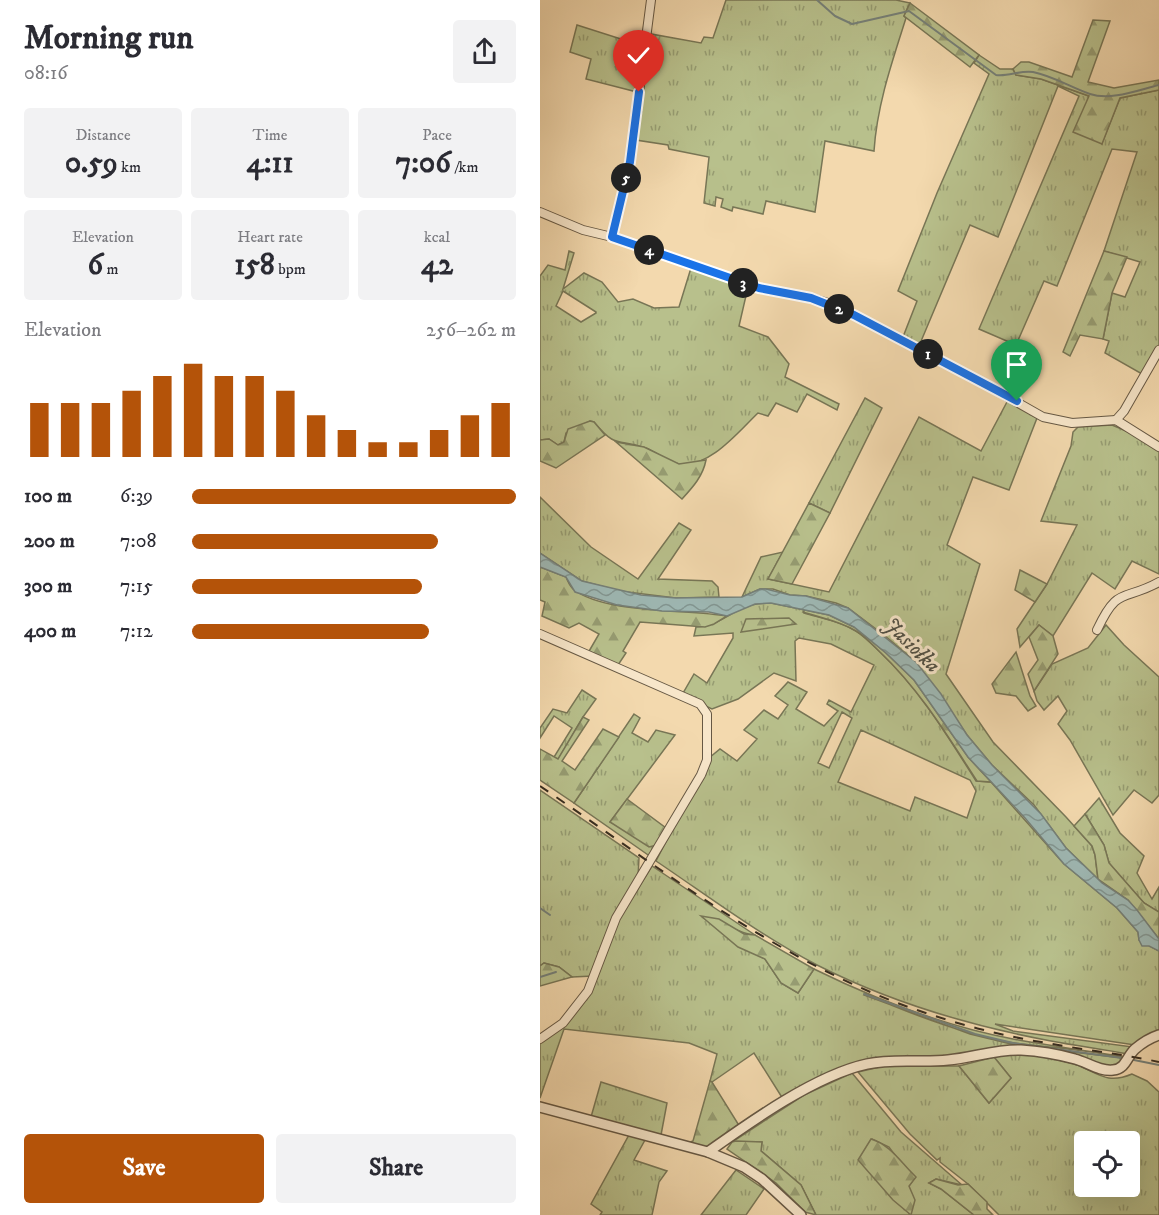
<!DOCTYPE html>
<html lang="en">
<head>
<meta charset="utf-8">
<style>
  body { margin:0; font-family:"IM FELL DW Pica",serif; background:#f2f2f3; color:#2b2b33; height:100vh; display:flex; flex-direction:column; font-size:22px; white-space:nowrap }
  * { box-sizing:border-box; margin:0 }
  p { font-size:20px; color:#7c7c81 }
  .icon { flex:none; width:33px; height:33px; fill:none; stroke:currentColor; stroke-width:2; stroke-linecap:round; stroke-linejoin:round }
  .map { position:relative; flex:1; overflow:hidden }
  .details { display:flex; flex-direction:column; background:#fff; width:540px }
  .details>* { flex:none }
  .fabs { position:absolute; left:534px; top:1131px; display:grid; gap:12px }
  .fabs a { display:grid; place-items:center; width:66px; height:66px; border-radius:6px; background:#fff; box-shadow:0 6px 24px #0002; font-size:30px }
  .pin { position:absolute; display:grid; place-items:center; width:51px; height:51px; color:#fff; margin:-62px -26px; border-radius:50% 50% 50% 0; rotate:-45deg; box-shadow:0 0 6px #0007 }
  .pin .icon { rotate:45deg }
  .km { position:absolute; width:30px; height:30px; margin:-15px; border-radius:50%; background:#222; color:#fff; font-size:16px; line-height:30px; text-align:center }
  .round { display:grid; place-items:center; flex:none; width:63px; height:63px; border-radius:6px; background:#f2f2f3 }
  .head { display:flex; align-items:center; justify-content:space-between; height:102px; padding:0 24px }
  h1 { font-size:33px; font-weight:700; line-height:45px }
  .stats { display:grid; grid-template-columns:repeat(3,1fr); gap:9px; height:102px; padding:6px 24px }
  .stats div { display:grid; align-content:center; border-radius:6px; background:#f2f2f3; text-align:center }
  .stats b { font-size:30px; font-weight:700 }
  .stats small { font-size:16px; font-weight:400 }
  .stats p { font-size:16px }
  .chart { height:168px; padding:12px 24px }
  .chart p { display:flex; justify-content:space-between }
  .chart svg { width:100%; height:108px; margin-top:6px; stroke:#b45309; stroke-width:6 }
  .action { display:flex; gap:12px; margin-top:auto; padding:12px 24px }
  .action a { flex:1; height:69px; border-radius:6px; background:#b45309; color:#fff; font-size:24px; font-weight:700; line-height:69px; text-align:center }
  .action a+a { background:#f2f2f3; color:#2b2b33 }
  ul { padding:0 24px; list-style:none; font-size:20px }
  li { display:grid; grid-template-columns:96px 72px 1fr; align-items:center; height:45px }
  li i { height:15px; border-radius:8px; background:#b45309 }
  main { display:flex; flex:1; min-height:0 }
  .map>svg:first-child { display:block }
  .grass { fill:url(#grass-tufts); stroke:#787656; stroke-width:1.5; fill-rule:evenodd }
  .forest { fill:url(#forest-firs); stroke:#787656; stroke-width:1.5 }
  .water { fill:url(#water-waves); stroke:#758079; stroke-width:1.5 }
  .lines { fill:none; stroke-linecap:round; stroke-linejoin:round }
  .stream { stroke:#758079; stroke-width:2 }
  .minor-casing { stroke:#665844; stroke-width:10 }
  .tertiary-casing { stroke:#665844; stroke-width:12 }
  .minor { stroke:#f7e6ca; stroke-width:8 }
  .tertiary { stroke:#f7e6ca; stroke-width:9 }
  .rail { stroke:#372d20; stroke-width:2; stroke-dasharray:10 10; stroke-linecap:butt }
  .route-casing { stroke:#fff; stroke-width:12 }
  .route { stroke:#1a73e8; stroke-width:8 }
  .labels { text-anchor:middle; stroke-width:6; stroke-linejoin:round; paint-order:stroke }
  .water-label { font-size:22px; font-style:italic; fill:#515045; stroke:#f7e6ca }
</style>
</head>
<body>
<main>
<section class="details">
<div class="head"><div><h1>Morning run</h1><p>08:16</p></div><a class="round"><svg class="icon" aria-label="share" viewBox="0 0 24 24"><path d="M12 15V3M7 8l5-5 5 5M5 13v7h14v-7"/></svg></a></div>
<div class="stats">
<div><p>Distance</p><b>0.59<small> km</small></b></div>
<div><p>Time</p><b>4:11</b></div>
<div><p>Pace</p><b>7:06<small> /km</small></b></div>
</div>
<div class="stats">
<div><p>Elevation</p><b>6<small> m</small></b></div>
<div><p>Heart rate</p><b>158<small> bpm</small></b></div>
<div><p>kcal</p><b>42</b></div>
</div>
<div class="chart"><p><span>Elevation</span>256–262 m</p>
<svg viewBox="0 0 160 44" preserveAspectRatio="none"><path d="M5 44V22M15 44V22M25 44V22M35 44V17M45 44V11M55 44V6M65 44V11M75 44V11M85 44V17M95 44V27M105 44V33M115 44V38M125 44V38M135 44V33M145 44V27M155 44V22"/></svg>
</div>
<ul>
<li><b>100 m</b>6:39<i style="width:100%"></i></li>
<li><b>200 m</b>7:08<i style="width:76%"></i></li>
<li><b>300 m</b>7:15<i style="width:71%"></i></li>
<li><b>400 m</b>7:12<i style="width:73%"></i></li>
</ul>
<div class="action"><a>Save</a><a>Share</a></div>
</section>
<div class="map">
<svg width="619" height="1215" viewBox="0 0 619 1215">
  <defs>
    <pattern id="grass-tufts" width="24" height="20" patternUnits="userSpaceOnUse" patternTransform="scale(1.5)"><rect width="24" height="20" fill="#b8c08c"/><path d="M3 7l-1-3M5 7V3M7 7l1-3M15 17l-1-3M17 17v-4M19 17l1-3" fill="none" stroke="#969c72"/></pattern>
    <pattern id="forest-firs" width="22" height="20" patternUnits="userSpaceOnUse" patternTransform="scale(1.5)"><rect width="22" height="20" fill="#b8c08c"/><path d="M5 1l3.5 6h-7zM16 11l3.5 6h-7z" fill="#969c72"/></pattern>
    <pattern id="water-waves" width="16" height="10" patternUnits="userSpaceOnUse" patternTransform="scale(1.5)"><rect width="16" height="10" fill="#9eb8b4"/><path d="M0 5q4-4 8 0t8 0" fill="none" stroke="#829692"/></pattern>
  </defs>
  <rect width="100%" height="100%" fill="#f3d9ae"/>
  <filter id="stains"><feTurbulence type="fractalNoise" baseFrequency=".00333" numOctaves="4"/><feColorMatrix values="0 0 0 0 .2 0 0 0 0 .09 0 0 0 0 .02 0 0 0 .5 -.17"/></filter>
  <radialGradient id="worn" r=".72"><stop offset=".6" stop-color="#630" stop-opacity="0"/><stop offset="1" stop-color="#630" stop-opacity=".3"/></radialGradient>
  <!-- grass -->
  <g class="grass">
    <path d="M186 0H356L370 3 364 16 366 18C352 62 337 105 334 151L285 141 275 212 226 201 223 214 193 207 192 211 181 207 183 199 176 197 175 206 164 203 169 157 129 149 128 145 96 140 111 34 161 43 164 37 173 38Z"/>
    <path d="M37 25 103 46 97 92 46 79 51 59 30 52Z"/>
    <path d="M439 55 460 69H473L476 75 501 79 549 96 562 143 580 98 619 90V345L602 374 565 353 569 341 563 339 572 293 585 297 600 262 564 251 597 152 572 149 517 286 504 281 476 345 439 329 539 96 518 86 458 237 430 225 379 346 363 337 377 301 358 291 397 193 449 74 434 63Z"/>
    <path d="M29 251 34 253 23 289 44 273 62 282 78 302 93 299 114 308 139 307 151 268 208 287 199 326 228 337 249 364 245 377 299 404 297 410 267 394 257 412 236 403 228 416 218 413C199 431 169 469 139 464 127 462 117 452 106 448 78 438 77 450 54 422L50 421 26 433 24 442 18 445 9 439 0 440V276L8 265 25 270ZM23 291 56 312V313L41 322 16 306Z"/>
    <path d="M325 398 342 408 290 513 269 503Z"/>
    <path d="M468 400 497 418 469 490 433 477 407 545 440 564 406 674 453 742 526 817 552 846 555 855 558 879 526 848 494 805 452 765 427 735 376 662 344 635 308 608 296 603 266 596 250 595 233 589H220L202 597 221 557 243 552 228 579 289 592 379 417 441 451Z"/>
    <path d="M572 425C589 432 606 439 619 452V574L592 561 575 589 552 573 513 636 499 625 480 647 477 629 507 584 537 525 501 521 531 446 533 432 538 427Z"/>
    <path d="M0 497 51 547 98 579 139 523 151 530 118 579 172 581 178 587 179 597 136 598 79 591 42 581 0 553Z"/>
    <path d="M231 603 265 610 264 613C281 618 300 621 316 631 325 636 333 645 340 652 380 690 407 735 436 781L451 782 524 864 577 908 598 932 599 940 619 951V1032L595 1045 455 1024 473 1031 593 1047 588 1054C562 1049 537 1046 511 1041 431 1026 350 1002 277 965 221 936 168 896 116 861L169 758 180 749 197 761 217 739 204 730 224 710 238 719 248 705 235 696 248 682 267 692 256 709 284 726 298 711 287 704 289 700 311 712 334 665 291 644 259 638 255 641 256 681 234 673 198 699 172 709 142 695 154 674 167 683 193 638V633L154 636 156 627C174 627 187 615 203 608 212 604 222 603 231 603ZM302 712 312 718 289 768 278 763ZM321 730 430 780 436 791 427 818 375 797 370 811 298 782Z"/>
    <path d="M566 625 584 645 619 677V795L612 803 594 790 573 815 530 740 518 724 527 711 518 696 504 710 497 701 494 691 512 664 548 648Z"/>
    <path d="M42 690 56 699 43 717 18 760 14 757 32 728 14 716 0 738V728L13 709 27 713Z"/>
    <path d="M94 714 100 718 92 733 108 742 116 730 135 735 70 822 117 845 111 857 34 803Z"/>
    <path d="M0 790 99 858 98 877 53 976 32 977 19 967 4 963 0 966Z"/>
    <path d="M559 798 580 833 604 856 597 873 612 899 619 887V912L604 903 569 863 564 845 545 814Z"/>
    <path d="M112 866 215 935C195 934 183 919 162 917L225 959 241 983 258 993 274 969C337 1000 404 1026 473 1039 510 1046 548 1051 586 1057L583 1062 569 1068 494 1048 411 1057H353L243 1099 214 1053 172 1082 170 1081 177 1054 149 1043 24 1029 0 1098V1041L39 1007 79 919ZM325 994C369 1013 426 1036 474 1043 509 1048 548 1049 583 1058L475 1045 430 1034 324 995Z"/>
    <path d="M471 1054C491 1054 511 1058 531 1063 556 1070 564 1086 592 1074L607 1081 619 1092V1215H459L428 1184 400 1162V1158L397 1160 370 1134 318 1072 344 1066H419L449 1103 471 1078 454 1057ZM544 1142H590V1186H544Z"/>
    <path d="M312 1073 361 1132 422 1185 396 1179 389 1183 401 1189 434 1215H371L369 1186 375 1177 360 1162 349 1147 332 1139 328 1146 370 1215H276L261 1185 221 1151 222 1142H192L264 1095Z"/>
    <path d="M61 1082 127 1103 121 1135 51 1117Z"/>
    <path d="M89 1135 105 1140 94 1160 127 1171 119 1182 112 1215H60L62 1212 51 1204Z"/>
    <path d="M196 1170 224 1189 206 1215H161Z"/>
  </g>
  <!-- forest -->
  <g class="forest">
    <path d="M370 3 439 55 430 67 364 16Z"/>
    <path d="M553 20 570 21 548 82 574 88 619 80V90L580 98 562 144 533 132 549 96 501 79 476 75 473 69 481 62H489L532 77Z"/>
    <path d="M564 251 587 257 572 293 563 339 540 335 530 356 523 352Z"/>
    <path d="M50 421 54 422 65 435 16 468 0 461V440L9 439 18 445 24 442 28 429Z"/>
    <path d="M76 442 104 447 139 464 166 460C163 476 153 487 142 499Z"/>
    <path d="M269 503 290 513 252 584 228 579Z"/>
    <path d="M0 567 26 577C28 582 30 586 33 589 64 614 147 609 187 616L174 624 165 627 100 622 83 651 86 653 78 665 48 653 59 634 39 623 29 628 2 616 5 602 0 600Z"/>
    <path d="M480 570 507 584 495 602 475 590Z"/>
    <path d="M265 610 289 615 314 627 346 653 374 680 428 757 451 782 437 781C407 735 380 690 340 652 333 645 324 636 316 631 300 621 281 618 263 612Z"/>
    <path d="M249 618 256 624 201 632 206 619Z"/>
    <path d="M499 625 513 636 518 654 494 691 488 674 498 660 489 637Z"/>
    <path d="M476 652 490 696 496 706 488 711 476 696 456 693 452 684Z"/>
    <path d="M43 717 49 720 22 761 35 770 63 729 79 737 34 803 0 780V749L18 759Z"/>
    <path d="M87 799 126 828 117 845 109 847 70 822Z"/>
    <path d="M545 814 564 845 569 863 604 903 619 912V939L588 900 558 879 555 855 552 846 534 826Z"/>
    <path d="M161 916 179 919 204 934 215 935 274 969 258 993 241 983 225 959 198 947Z"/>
    <path d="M4 963 19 967 32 977 0 986V966Z"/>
    <path d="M454 1057 471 1078 449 1103 419 1066Z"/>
    <path d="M170 1081 172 1082 200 1127 169 1147 164 1148 148 1143 153 1141Z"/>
    <path d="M331 1139C351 1145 361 1163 376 1177L369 1186 375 1200 371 1215 353 1200 318 1160Z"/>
    <path d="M196 1141 222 1142 221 1151 261 1185 276 1215 265 1212 236 1183 187 1149 192 1142Z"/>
    <path d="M396 1179 418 1185 428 1184 447 1202V1209L453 1215H434L401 1189 389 1183Z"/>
  </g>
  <!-- water -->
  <path class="water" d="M0 553 42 581 101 595 136 598 202 597 220 589H226L250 595 266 596 308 608 376 662 401 694 427 735 452 765 501 814 526 848 562 883 588 900 597 910 619 939V951L609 946H602L599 940 598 932 577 908 524 864 485 818 428 757 374 680 346 653 314 627 289 615 231 603 215 604 187 616 169 612 122 611 77 605 35 592 26 577 0 567Z"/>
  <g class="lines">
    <!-- stream -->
    <g class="stream">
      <path d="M277 0 295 16 312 24 369 11 456 75C468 77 480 70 493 72 513 76 530 87 550 94 571 101 598 90 619 85"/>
      <path d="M0 908 10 915"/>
      <path d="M0 977 16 972"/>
      <path d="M324 994 435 1034 473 1043 582 1058"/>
      <path d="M594 1060 619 1065"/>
    </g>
    <defs>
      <g id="minor">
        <path d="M0 212 43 230 72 237 219 288 271 298 288 303 314 315 445 384 503 417 532 423 576 420 619 447"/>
        <path d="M72 237 90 162 111 0"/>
        <path d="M576 420 584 411 619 350"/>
        <path d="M557 630C578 585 583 602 619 582"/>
        <path d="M0 634 160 704 167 714V760L161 775 76 918 48 991 23 1023 0 1039"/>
      </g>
      <g id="tertiary">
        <path d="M0 1107 168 1152 204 1167 222 1179 261 1215"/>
        <path d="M168 1152C210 1122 276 1075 327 1064 354 1058 381 1063 408 1060 432 1058 456 1049 481 1050 499 1051 517 1054 535 1059 547 1062 560 1072 573 1070 586 1069 587 1056 595 1049 602 1043 610 1038 619 1035"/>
      </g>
    </defs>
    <!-- minor casing -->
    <use href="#minor" class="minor-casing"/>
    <!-- tertiary casing -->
    <use href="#tertiary" class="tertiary-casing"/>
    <!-- minor -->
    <use href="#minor" class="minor"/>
    <!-- tertiary -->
    <use href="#tertiary" class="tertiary"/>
    <!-- rail -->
    <path class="rail" d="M0 786C119 867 237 961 374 1009 417 1024 462 1036 507 1043 544 1050 582 1054 619 1062"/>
  </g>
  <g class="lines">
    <defs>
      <path id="route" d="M99 92 90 162 72 237 219 288 271 298 314 315 477 401"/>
    </defs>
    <!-- route casing -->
    <use href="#route" class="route-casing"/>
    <!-- route -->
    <use href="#route" class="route"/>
  </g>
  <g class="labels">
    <!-- water labels -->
    <g class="water-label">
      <text transform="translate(373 644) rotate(44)" y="8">Jasiołka</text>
    </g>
  </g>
  <rect width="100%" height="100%" filter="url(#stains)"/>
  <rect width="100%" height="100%" fill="url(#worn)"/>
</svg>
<div class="fabs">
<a><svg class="icon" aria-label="locate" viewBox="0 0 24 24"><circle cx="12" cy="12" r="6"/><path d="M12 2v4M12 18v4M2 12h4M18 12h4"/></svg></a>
</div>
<div class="pin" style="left:477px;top:401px;background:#1e9e55"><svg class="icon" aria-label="arrive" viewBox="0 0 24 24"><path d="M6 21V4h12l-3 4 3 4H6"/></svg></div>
<div class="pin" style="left:99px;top:92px;background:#d93025"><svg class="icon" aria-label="check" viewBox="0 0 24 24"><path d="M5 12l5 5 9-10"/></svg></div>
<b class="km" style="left:388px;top:354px">1</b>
<b class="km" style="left:299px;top:309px">2</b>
<b class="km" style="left:203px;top:283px">3</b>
<b class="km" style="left:109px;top:250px">4</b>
<b class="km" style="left:86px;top:178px">5</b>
</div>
</main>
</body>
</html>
